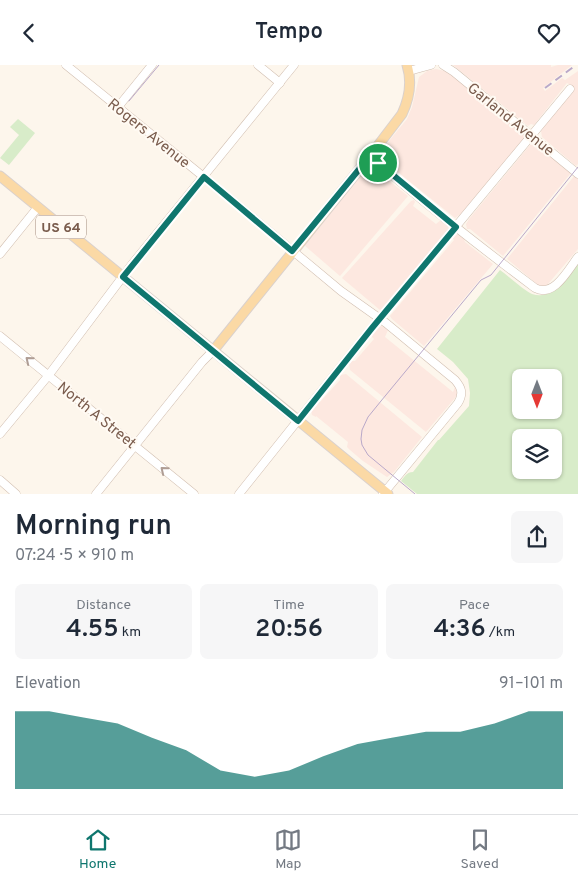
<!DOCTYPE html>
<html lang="en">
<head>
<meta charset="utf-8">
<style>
  body { margin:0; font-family:Overpass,sans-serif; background:#f6f6f7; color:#1f2937; height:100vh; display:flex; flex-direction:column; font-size:19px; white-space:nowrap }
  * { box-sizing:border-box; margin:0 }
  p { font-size:16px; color:#747a83 }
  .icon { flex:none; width:28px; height:28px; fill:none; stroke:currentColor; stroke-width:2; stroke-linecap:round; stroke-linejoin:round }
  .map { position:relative; height:429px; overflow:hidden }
  .side { display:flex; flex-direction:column; background:#fff; flex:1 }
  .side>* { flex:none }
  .needle { width:32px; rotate:180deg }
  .buttons { position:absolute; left:512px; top:304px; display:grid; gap:10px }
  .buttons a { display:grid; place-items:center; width:50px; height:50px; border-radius:8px; background:#fff; box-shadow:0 1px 4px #0004; font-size:25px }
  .pin { position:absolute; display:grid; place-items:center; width:42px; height:42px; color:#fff; margin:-21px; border:2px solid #fff; border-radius:50%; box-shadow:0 1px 5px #0007 }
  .round { display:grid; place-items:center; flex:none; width:52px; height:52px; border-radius:8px; background:#f6f6f7 }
  .head { display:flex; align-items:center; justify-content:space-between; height:85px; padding:0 15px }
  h1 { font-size:28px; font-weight:600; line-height:38px }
  .metrics { display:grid; grid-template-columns:repeat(3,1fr); gap:8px; height:85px; padding:5px 15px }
  .metrics div { display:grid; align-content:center; border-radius:8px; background:#f6f6f7; text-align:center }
  .metrics b { font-size:25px; font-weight:600 }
  .metrics small { font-size:14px; font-weight:400 }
  .metrics p { font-size:14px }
  .chart { height:140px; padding:10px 15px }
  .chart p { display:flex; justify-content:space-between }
  .chart svg { width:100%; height:90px; margin-top:5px; fill:#0f766e; opacity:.7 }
  header { display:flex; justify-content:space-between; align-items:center; height:65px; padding:0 15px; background:#fff; font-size:22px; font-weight:600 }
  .tab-bar { display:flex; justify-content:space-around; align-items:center; height:70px; border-top:1px solid #e0e1e3; background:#fff; font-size:14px; color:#747a83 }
  .tab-bar a { display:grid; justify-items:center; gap:2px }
  .tab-bar .current { color:#0f766e }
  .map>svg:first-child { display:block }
  .commercial { fill:#fde8e0 }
  .green { fill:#d8ecc9; fill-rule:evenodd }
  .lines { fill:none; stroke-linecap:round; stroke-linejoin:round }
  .minor-casing { stroke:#d1beb0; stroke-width:9 }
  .major-casing { stroke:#dad1cd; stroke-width:11 }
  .minor { stroke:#fff; stroke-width:8 }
  .major { stroke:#fbd9a5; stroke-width:9 }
  .tram { stroke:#b9a8c9; stroke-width:1 }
  .rail { stroke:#b9a8c9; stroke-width:2; stroke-dasharray:8 5; stroke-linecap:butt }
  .oneway { stroke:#af9d94 }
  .route-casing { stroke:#fff; stroke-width:10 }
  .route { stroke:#0f766e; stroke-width:6 }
  .labels { text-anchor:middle; stroke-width:4; stroke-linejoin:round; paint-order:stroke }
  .shield { fill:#fffaf3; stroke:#a28b7f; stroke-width:1 }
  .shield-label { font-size:14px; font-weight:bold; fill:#7a5c4d }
  .street-label { font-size:15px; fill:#7a5c4d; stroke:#fffaf3 }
</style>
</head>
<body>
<header><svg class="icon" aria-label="back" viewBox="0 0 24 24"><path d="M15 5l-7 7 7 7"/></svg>Tempo<svg class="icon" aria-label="heart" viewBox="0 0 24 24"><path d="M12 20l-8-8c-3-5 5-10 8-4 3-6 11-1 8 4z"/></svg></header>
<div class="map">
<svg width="578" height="429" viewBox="0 0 578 429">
  <rect width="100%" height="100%" fill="#fdf6ec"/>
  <!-- commercial -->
  <g class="commercial">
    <path d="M453 0H551V2L558 0H572L543 23 545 26 562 13 565 15 578 6V99L576 101 542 72 541 66 574 22 567 18 534 60 531 59 528 61Z"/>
    <path d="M436 4 445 6 452 10 525 70 526 73 524 75 504 97 462 148 455 153 379 92V88L407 54 412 42 419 12 427 6Z"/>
    <path d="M535 79 571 108 503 191 470 164H467L466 159 469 154 530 80Z"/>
    <path d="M369 101 377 106 408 131 340 211 304 180 305 177Z"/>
    <path d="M575 110 578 112V184L548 219 545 222 542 221 538 220 507 194Z"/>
    <path d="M414 135 415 137 413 141 436 159 441 155 447 159 448 163 447 167 382 244 380 245 342 213 411 136Z"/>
    <path d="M458 169 463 171 465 177 493 199 424 281 392 254 390 251 454 175 452 172Z"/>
    <path d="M381 261 384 262 388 265 385 272 453 327 456 320 457 330 455 333 426 367 350 305 349 298 351 296H355L374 274 372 272 373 268 377 263Z"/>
    <path d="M346 309 422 372 394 407 387 412 363 396 350 385 347 382 348 377 316 351V352L312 350 311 345 314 340 318 337H320L340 315V310Z"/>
  </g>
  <!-- green -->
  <g class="green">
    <path d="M18 54 35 68 9 100 0 93 19 70 10 62Z"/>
    <path d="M578 198V429H417L401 416C404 412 407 407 413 407L438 375H439L469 341 470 328 468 314 453 297 437 284 500 205C507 210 526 227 532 229 554 236 567 212 578 198ZM521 312H554V345H521ZM521 372H554V405H521Z"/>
  </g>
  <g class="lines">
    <defs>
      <g id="minor">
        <path d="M66 0 210 117 341 226 386 258 455 315C461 322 464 328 458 338L383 429"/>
        <path d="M258 0 280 18"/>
        <path d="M443 0 454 7 578 109"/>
        <path d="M409 6 431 0"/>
        <path d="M118 42 152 0"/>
        <path d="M370 91C423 137 479 181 535 223 554 233 568 205 578 192"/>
        <path d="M0 189 38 142"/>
        <path d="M0 271 194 429"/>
        <path d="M0 369 48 311 133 198 294 0"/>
        <path d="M0 415 16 429"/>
        <path d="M96 429 202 297 213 286"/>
        <path d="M239 429 370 265 570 24"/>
      </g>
      <g id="major">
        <path d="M0 111 388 429"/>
        <path d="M213 286 370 91 402 49C409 34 412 16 407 0"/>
      </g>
    </defs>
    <!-- minor casing -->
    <use href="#minor" class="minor-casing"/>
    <!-- major casing -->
    <use href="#major" class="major-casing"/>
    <!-- minor -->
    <use href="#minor" class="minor"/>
    <!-- major -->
    <use href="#major" class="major"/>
    <!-- tram -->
    <g class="tram">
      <path d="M129 36 159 0"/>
      <path d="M415 429 368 390 362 380 361 374 362 365 368 352 381 336 481 215 491 210 578 102"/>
    </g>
    <!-- rail -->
    <path class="rail" d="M545 23 576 0"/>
  </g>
  <!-- one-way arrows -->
  <defs><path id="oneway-chevron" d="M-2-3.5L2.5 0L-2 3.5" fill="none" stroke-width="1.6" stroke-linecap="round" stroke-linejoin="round" transform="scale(1.25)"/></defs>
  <g class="oneway">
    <use href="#oneway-chevron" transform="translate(29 295) rotate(-141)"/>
    <use href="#oneway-chevron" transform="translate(164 405) rotate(-141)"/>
  </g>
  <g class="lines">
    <defs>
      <path id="route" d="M370 91 456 162 372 263 298 356 123 212 204 112 292 186Z"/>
    </defs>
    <!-- route casing -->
    <use href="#route" class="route-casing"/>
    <!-- route -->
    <use href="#route" class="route"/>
  </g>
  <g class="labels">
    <!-- shield labels -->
    <rect class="shield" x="36" y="150.5" width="50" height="23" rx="4"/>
    <g class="shield-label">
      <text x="61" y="167">US 64</text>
    </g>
    <!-- street labels -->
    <g class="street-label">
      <text transform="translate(511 54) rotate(39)" y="5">Garland Avenue</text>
      <text transform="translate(149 68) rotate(39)" y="5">Rogers Avenue</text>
      <text transform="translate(97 350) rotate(39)" y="5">North A Street</text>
    </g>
  </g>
</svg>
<div class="buttons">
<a><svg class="needle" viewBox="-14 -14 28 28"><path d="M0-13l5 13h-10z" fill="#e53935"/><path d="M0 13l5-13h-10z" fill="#747a83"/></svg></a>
<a><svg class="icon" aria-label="layers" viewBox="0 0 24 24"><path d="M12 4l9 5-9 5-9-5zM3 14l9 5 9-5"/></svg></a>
</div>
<div class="pin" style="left:378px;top:98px;background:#1e9e55"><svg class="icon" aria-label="arrive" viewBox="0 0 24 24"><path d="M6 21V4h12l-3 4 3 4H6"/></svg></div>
</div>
<section class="side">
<div class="head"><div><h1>Morning run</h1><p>07:24 · 5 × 910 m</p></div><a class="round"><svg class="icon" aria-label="share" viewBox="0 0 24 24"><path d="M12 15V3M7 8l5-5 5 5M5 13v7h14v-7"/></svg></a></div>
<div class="metrics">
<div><p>Distance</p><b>4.55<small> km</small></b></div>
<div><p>Time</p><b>20:56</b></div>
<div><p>Pace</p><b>4:36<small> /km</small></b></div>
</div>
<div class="chart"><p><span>Elevation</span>91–101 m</p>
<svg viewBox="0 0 160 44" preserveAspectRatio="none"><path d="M0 44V6L10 6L20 9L30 12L40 19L50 25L60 35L70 38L80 35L90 28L100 22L110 19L120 16L130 16L140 12L150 6L160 6V44z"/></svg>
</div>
</section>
<nav class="tab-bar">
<a class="current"><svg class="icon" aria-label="home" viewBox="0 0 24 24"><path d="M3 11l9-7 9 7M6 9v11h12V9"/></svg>Home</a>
<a><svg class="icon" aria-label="map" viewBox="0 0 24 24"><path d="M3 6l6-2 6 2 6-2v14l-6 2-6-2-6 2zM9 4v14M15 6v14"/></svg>Map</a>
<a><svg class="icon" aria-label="saved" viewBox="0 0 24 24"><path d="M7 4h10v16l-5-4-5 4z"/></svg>Saved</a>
</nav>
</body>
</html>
